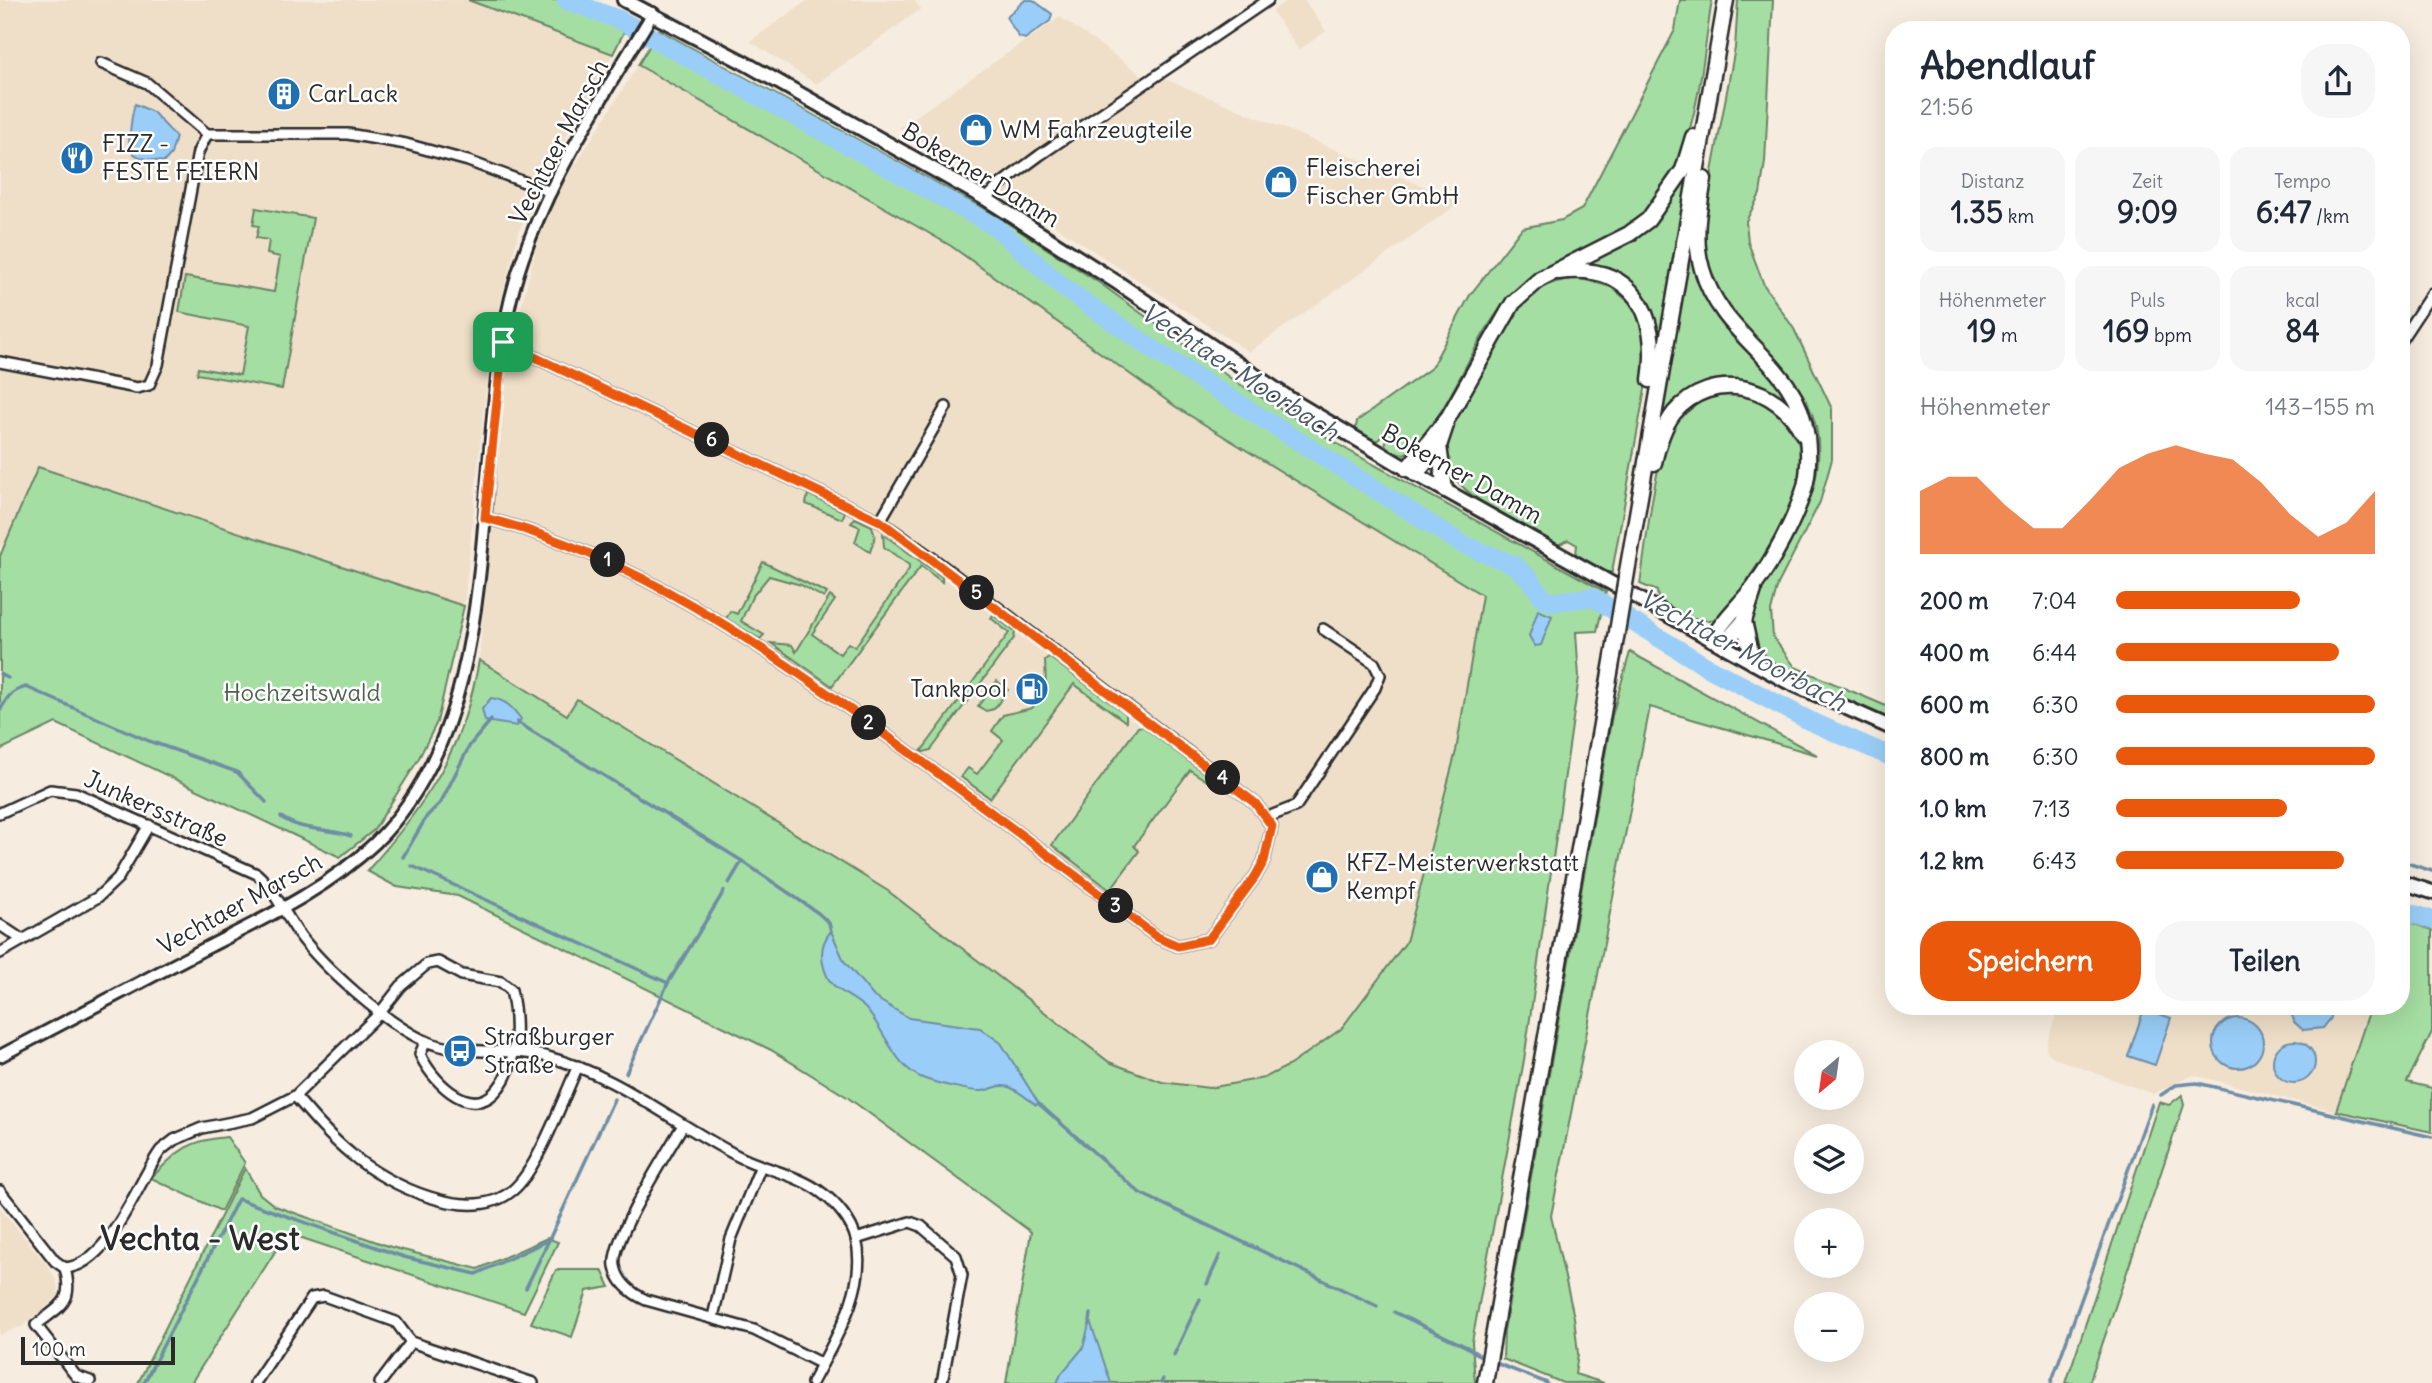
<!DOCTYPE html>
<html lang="de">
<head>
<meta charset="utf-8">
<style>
  body { margin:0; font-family:Delius,sans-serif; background:#f6f6f7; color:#1f2937; height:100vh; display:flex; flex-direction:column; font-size:26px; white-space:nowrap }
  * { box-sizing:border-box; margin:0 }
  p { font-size:23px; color:#747a83 }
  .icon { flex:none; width:38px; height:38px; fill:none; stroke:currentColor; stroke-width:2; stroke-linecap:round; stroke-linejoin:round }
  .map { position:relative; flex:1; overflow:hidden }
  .panel { position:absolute; left:1885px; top:21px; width:525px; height:994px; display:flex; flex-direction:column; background:#fff; border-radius:28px; box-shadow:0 7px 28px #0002 }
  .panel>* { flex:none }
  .needle { width:46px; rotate:209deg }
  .tools { position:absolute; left:1794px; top:1040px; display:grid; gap:14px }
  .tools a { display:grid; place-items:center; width:70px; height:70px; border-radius:50%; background:#fff; box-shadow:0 7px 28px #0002; font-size:35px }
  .scale { position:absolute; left:21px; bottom:18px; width:154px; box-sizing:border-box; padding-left:7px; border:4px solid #2b2b2b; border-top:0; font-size:19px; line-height:24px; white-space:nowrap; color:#2b2b2b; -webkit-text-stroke:5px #fff; paint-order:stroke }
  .pin { position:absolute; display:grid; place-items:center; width:60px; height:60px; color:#fff; margin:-30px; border-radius:14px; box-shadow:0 4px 10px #0006 }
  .km { position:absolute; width:35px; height:35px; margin:-18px; border-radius:50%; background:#222; color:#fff; font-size:19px; line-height:35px; text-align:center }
  .round { display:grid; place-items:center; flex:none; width:74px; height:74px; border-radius:28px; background:#f6f6f7 }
  .head { display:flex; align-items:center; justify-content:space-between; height:119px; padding:0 35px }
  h1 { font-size:38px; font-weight:800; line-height:52px }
  .figures { display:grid; grid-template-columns:repeat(3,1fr); gap:10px; height:119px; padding:7px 35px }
  .figures div { display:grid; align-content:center; border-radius:18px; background:#f6f6f7; text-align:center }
  .figures b { font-size:30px; font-weight:800 }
  .figures small { font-size:19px; font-weight:400 }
  .figures p { font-size:19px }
  .chart { height:196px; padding:14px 35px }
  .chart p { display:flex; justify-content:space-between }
  .chart svg { width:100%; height:126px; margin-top:7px; fill:#ea580c; opacity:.7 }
  .button { display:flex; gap:14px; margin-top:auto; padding:14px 35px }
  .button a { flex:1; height:80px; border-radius:28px; background:#ea580c; color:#fff; font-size:28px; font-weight:800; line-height:80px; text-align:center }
  .button a+a { background:#f6f6f7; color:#1f2937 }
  ul { padding:0 35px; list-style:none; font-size:23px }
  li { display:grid; grid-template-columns:112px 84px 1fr; align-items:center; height:52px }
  li i { height:18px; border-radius:9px; background:#ea580c }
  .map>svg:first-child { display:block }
  .built { fill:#efdfc8 }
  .green { fill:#a5dea2; stroke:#688466; stroke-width:2 }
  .water { fill:#9acef8; stroke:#6e8da6; stroke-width:2 }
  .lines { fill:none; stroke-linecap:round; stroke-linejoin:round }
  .stream { stroke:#6e8da6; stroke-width:3.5 }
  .river { stroke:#9acef8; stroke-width:19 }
  .minor-casing { stroke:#2b2b2b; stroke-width:14 }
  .tertiary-casing { stroke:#2b2b2b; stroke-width:16 }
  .secondary-casing { stroke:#2b2b2b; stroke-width:18 }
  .primary-casing { stroke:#2b2b2b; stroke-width:19 }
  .minor { stroke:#fff; stroke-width:9 }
  .tertiary { stroke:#fff; stroke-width:10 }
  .secondary { stroke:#fff; stroke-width:12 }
  .primary { stroke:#fff; stroke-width:14 }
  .primary-bridge-casing { stroke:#2b2b2b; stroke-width:19; stroke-linecap:butt }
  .primary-bridge { stroke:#fff; stroke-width:14 }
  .route-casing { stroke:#fff; stroke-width:14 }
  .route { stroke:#ea580c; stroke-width:9 }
  .labels { text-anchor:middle; stroke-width:5; stroke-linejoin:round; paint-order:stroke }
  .poi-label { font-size:24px; fill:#2b2b2b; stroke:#fff; text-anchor:start }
  .street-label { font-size:24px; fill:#2b2b2b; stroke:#fff }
  .park-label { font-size:24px; fill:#50614f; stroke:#fff }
  .water-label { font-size:26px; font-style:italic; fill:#4c5c68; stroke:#fff }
  .district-label { font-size:32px; font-weight:bold; fill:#2b2b2b; stroke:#fff }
</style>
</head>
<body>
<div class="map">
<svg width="2432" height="1383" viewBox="0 0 2432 1383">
  <rect width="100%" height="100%" fill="#f6ecdf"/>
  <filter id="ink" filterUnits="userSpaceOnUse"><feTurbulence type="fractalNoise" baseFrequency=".0143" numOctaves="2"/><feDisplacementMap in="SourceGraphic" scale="14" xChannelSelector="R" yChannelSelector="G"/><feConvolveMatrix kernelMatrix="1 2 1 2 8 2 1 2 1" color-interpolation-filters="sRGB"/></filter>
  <g filter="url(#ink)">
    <!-- built -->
    <g class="built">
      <path d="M0 0H468L613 54 529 202 518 235 491 338 464 606 38 467 3 548 0 546Z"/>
      <path d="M808 0H914L921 9 816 84 750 41Z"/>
      <path d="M1287 0H1304L1326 31 1299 50 1272 11Z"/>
      <path d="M1060 17 1145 77 992 180 899 128Z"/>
      <path d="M638 65 951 246 1176 407 1482 595 1456 751 1406 943 1341 1029 1290 1065 1264 1078 1209 1088 1162 1082 1109 1062 888 891 577 700 567 715 479 660 507 362 538 241 562 186Z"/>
      <path d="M1165 79 1461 202 1249 352 1004 193 1009 184Z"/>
      <path d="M2059 1006H2371L2336 1111 2193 1075 2153 1094 2057 1059 2047 1052 2046 1045Z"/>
      <path d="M0 1208 48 1266 56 1280 59 1296 23 1326 0 1335Z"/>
    </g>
    <!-- green -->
    <g class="green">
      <path d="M468 0H587L631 18 613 54Z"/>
      <path d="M1680 0H1712C1698 87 1697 192 1609 239 1575 257 1540 264 1513 293 1471 339 1455 405 1412 450L1404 454C1396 452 1390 451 1385 445L1387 438 1382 436 1377 441 1355 432 1357 421 1431 368 1470 295 1522 228 1562 220 1582 209 1675 30Z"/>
      <path d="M1738 0H1773L1765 162 1760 194 1746 221 1748 242 1764 285 1794 329 1832 409V459L1820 502 1778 584 1771 611 1773 637 1795 667 1893 709V722C1858 707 1783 679 1760 649 1732 611 1793 537 1809 500 1818 479 1821 449 1816 427 1804 374 1754 348 1725 306 1710 285 1705 256 1701 231L1735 48Z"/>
      <path d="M659 30 1000 218 1101 284 1233 380 1351 452 1606 592 1597 631 1576 632 1579 677 1524 1060 1472 1342 1475 1383H1006L1031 1232 847 1097 771 1050 458 896 397 887 367 871C426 805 464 749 479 660L567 715 577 699 888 891 1109 1062 1162 1082 1209 1088 1264 1078 1290 1065 1341 1029 1406 942 1456 751 1482 595 1176 407 951 246 638 65Z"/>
      <path d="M1687 176 1689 177 1661 333C1654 324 1653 312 1647 302 1632 276 1608 272 1580 266 1632 239 1656 229 1687 176Z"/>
      <path d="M256 208 313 218 282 389 197 374 198 368 240 375 249 326 179 312 185 277 274 292 280 257 267 254 269 240 256 238 259 226 253 225Z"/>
      <path d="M1689 253H1692C1699 285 1709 312 1732 336 1755 361 1781 380 1795 411 1777 393 1750 375 1722 381 1710 384 1672 415 1659 424Z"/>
      <path d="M1578 278 1611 287 1635 307 1642 321 1649 367 1612 572H1606L1576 554 1577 545 1568 540 1558 545C1532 531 1464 499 1452 473 1447 463 1445 454 1447 442 1456 409 1507 316 1533 294 1547 283 1561 280 1578 278Z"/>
      <path d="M1737 393C1748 396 1763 399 1772 406 1786 417 1798 433 1800 451 1807 501 1749 579 1720 618 1697 626 1677 611 1658 599L1657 591 1640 584C1647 543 1654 447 1679 417 1694 400 1716 394 1737 393Z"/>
      <path d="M38 467 464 606 437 722 418 760 374 830 340 857 56 723 0 750V556Z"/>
      <path d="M808 494 845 512 842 519 806 504Z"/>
      <path d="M855 518 872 526 875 537 870 552 855 542 860 527 851 523Z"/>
      <path d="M883 534 942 577V582L921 566 832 686 771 643 792 645 796 652 830 596 835 600 812 634 840 654 848 643 855 647 909 569V565L884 547Z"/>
      <path d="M763 562 827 593 824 598 801 585 769 576 752 597 741 621 764 635 760 639 726 619 730 611 737 614Z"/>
      <path d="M993 615 1015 632 1014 638 931 750 920 753 1009 633 991 618Z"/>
      <path d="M1630 652 1817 755 1650 707 1551 1216 1574 1317 1578 1354 1575 1374 1604 1383H1563L1503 1359 1504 1331 1612 716Z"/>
      <path d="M1049 657 1126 714V722L1074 684 990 798 961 777 968 768 977 774 1003 740 992 731 1003 715 1032 708 1046 689 1045 660Z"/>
      <path d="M997 681 1008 690 994 709 986 711 978 706Z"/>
      <path d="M1142 726 1207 775V781L1190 770 1134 846 1139 851 1110 890 1052 845 1138 727Z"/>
      <path d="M2401 919 2432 930V1032L2407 1082 2432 1088V1132L2336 1111 2371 1006H2401Z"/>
      <path d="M2182 1095 2184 1105 2089 1383H2066L2159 1102 2169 1105Z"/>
      <path d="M227 1137 245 1163 221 1211 151 1178C178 1151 188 1140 227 1137Z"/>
      <path d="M245 1168 260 1194 275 1206 391 1247 478 1269 547 1238 558 1242 524 1312 287 1233 191 1383H138Z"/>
      <path d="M556 1270H602L610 1287 587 1291 572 1337 531 1323Z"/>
    </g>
    <!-- water -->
    <g class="water">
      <path d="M1025 0H1033L1052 14 1050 21 1025 39 1019 37 1006 17Z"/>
      <path d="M135 104 153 112 176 137 171 154 164 162C141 158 125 159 130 132 131 122 132 113 135 104Z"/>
      <path d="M1538 610 1552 616 1541 645 1535 646 1529 636Z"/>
      <path d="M491 698C506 700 512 707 521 719L517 726 485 721 482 709Z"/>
      <path d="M831 931 844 961 874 997 909 1018 980 1028 1001 1043 1039 1104 1036 1105C1028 1099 1019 1091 1009 1087 999 1084 993 1089 983 1091 972 1092 936 1083 925 1079 893 1068 886 1029 864 1007 852 996 834 991 827 976 820 960 819 945 831 931Z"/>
      <path d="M2291 1006H2331V1018L2323 1028 2303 1030 2293 1021Z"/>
      <path d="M2144 1009 2171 1018 2155 1065 2128 1056Z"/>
      <circle cx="2238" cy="1043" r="25"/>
      <circle cx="2294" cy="1062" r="21"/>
      <path d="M1090 1321 1111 1383H1057L1061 1374 1083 1348Z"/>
    </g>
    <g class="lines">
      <!-- stream -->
      <g class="stream">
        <path d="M0 674 8 678"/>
        <path d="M0 711C7 697 11 691 26 687L149 741 237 772 266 802"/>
        <path d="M517 722 742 861 818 913 829 923 831 931"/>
        <path d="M281 817C302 832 326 827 351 836"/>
        <path d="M403 857 427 816 441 802 470 745 491 720"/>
        <path d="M2401 861 2432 871"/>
        <path d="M412 866 668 983"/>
        <path d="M729 883 742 861"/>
        <path d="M626 1073 668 983 724 891"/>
        <path d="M2161 1095 2176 1085 2197 1083 2432 1137"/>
        <path d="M1039 1104 1140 1193 1377 1306"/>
        <path d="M1207 1284 1220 1255"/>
        <path d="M526 1288 549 1240"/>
        <path d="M1394 1312 1467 1347 1485 1359"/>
        <path d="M1090 1321 1091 1314"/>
        <path d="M1174 1355 1200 1299"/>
        <path d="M1493 1362 1547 1383"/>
        <path d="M144 1383 238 1199 404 1257 476 1274 549 1240 614 1099"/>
        <path d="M1161 1383 1163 1379"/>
        <path d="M2051 1383 2152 1104"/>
      </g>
      <!-- river -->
      <g class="river">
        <path d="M566 0 620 20 996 227 1063 287 1157 352 1462 544 1514 565 1530 579 1543 598 1552 602 1592 597 1709 668 1810 721 1894 758"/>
        <path d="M2401 910 2432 920"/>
      </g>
      <defs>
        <g id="minor">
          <path d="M101 63 147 83 207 134H348L406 144 468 161 551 192"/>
          <path d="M986 199 1002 183 1040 155 1268 0"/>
          <path d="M2401 340 2432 293"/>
          <path d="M0 362 137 388 149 385 158 365 198 152 207 134"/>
          <path d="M485 518C632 555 758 643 880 731 973 798 1065 868 1157 937L1178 946 1209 939 1255 877 1264 861 1272 826 1255 803 935 560 880 521 503 342"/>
          <path d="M880 521 946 407"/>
          <path d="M0 813 50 790 76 793 257 874C275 890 285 915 299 934 324 968 385 1022 423 1040 463 1058 507 1046 548 1057 618 1075 676 1125 740 1157 766 1170 799 1175 822 1193 836 1203 852 1222 856 1239 869 1287 833 1343 812 1383"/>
          <path d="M1268 817 1296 806 1375 688 1380 675 1374 663 1323 629"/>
          <path d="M0 925 21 939"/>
          <path d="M0 953 98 897 118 878 149 825"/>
          <path d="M295 1096C313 1117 330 1137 351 1154 387 1185 471 1226 513 1190 538 1169 563 1098 578 1066"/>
          <path d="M683 1125C668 1151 610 1241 615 1266 618 1283 631 1293 646 1300L754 1330 822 1364"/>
          <path d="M0 1191 55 1261 65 1268C74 1303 61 1305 36 1325L76 1376 90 1381"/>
          <path d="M856 1239 910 1222 921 1226 956 1256 962 1275 942 1383"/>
          <path d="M65 1268C110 1265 137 1182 161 1150L174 1140 202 1128 252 1118 295 1096 379 1014 401 986 427 964 438 962 462 975 501 982 511 990C518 1021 519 1068 494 1093 468 1119 430 1078 420 1054L426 1041"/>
          <path d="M713 1317 731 1239 760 1168"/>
          <path d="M255 1383 312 1298 324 1296 396 1322 411 1342"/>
          <path d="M380 1383 411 1342 533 1383"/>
        </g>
        <path id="tertiary" d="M0 1056C69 1020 138 984 206 948 265 918 327 889 375 843 511 709 469 469 511 298 536 196 600 102 653 13"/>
        <g id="secondary">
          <path d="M624 0 743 62 986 199 1118 283 1293 401 1407 469 1786 681 1894 729"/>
          <path d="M2401 882 2432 892"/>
        </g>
        <g id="primary">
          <path d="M1704 179C1699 209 1693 239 1702 269 1723 342 1797 360 1807 437 1809 455 1809 473 1804 490 1794 521 1774 559 1755 585 1741 604 1723 619 1712 639"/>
          <path d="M1558 272C1633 262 1660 313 1650 380"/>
          <path d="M1439 446 1445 490"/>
          <path d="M1654 463C1658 445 1663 427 1674 413 1712 368 1779 385 1803 434"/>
          <path d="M1407 469 1449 416 1513 303 1540 279 1629 234 1648 220 1683 170 1693 137"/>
          <path d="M1416 474 1439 446 1446 425"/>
          <path d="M1627 572 1726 0"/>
          <path d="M1744 621 1753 662"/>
          <path d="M1723 645 1744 621 1754 590"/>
          <path d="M1485 1383 1613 656"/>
        </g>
      </defs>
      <!-- minor casing -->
      <use href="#minor" class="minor-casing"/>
      <!-- tertiary casing -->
      <use href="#tertiary" class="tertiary-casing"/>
      <!-- secondary casing -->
      <use href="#secondary" class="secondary-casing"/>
      <!-- primary casing -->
      <use href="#primary" class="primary-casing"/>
      <!-- minor -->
      <use href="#minor" class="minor"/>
      <!-- tertiary -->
      <use href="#tertiary" class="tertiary"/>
      <!-- secondary -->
      <use href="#secondary" class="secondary"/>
      <!-- primary -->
      <use href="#primary" class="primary"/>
      <defs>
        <path id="primary-bridge" d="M1613 656 1627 572"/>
      </defs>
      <!-- primary-bridge casing -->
      <use href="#primary-bridge" class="primary-bridge-casing"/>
      <!-- primary-bridge -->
      <use href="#primary-bridge" class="primary-bridge"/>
    </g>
  </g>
  <g class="lines" filter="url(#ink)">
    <defs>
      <path id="route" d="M503 342 880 521 1255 803 1272 826 1264 861 1255 877 1209 939 1178 946 1157 937C1065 868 973 798 880 731 758 643 632 555 485 518Z"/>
    </defs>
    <!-- route casing -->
    <use href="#route" class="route-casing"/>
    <!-- route -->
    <use href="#route" class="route"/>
  </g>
  <!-- icons -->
  <defs>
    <symbol id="building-disc" viewBox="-11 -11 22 22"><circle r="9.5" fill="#1f6fb2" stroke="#fff"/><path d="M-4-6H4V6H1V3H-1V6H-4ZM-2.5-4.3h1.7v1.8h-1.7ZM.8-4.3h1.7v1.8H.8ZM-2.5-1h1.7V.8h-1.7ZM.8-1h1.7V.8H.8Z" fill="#fff"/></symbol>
    <symbol id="shop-disc" viewBox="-11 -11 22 22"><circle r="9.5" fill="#1f6fb2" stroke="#fff"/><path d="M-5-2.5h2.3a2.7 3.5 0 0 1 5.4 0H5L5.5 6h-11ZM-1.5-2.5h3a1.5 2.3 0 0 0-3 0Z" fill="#fff"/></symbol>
    <symbol id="restaurant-disc" viewBox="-11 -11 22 22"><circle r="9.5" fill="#1f6fb2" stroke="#fff"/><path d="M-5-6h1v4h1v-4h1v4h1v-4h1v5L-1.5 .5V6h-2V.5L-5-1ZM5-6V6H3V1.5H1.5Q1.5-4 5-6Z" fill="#fff"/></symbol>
    <symbol id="fuel-disc" viewBox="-11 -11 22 22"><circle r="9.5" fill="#1f6fb2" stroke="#fff"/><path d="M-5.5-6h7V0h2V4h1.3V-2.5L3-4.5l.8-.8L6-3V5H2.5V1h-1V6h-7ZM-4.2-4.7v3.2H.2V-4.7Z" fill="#fff"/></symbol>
    <symbol id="bus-disc" viewBox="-11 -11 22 22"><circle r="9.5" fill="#1f6fb2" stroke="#fff"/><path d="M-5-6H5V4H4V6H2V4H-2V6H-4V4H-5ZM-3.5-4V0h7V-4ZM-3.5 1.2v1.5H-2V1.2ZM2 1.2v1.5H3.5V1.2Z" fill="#fff"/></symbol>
  </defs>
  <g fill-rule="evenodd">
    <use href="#building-disc" x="265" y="75" width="38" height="38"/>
    <use href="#shop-disc" x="957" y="111" width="38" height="38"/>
    <use href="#restaurant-disc" x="58" y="139" width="38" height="38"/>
    <use href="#shop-disc" x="1262" y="163" width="38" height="38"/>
    <use href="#fuel-disc" x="1013" y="670" width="38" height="38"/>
    <use href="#shop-disc" x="1303" y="858" width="38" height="38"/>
    <use href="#bus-disc" x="441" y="1032" width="38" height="38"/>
  </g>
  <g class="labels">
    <!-- poi labels -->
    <g class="poi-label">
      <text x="308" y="102">CarLack</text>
      <text x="1000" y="138">WM Fahrzeugteile</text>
      <text x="102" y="152">FIZZ -<tspan x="102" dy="28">FESTE FEIERN</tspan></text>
      <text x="1306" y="176">Fleischerei<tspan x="1306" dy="28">Fischer GmbH</tspan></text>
      <text x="1007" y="697" text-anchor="end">Tankpool</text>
      <text x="1346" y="871">KFZ-Meisterwerkstatt<tspan x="1346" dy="28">Kempf</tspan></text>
      <text x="484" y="1045">Straßburger<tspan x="484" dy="28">Straße</tspan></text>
    </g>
    <!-- street labels -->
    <g class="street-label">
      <text transform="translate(559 142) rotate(-62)" y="8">Vechtaer Marsch</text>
      <text transform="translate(981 175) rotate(31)" y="8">Bokerner Damm</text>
      <text transform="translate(1462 474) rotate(29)" y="8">Bokerner Damm</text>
      <text transform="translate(156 809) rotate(24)" y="8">Junkersstraße</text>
      <text transform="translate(240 904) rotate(-29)" y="8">Vechtaer Marsch</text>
    </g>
    <!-- park labels -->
    <g class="park-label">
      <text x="302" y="701">Hochzeitswald</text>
    </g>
    <!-- water labels -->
    <g class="water-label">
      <text transform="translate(1240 372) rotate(33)" y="9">Vechtaer Moorbach</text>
      <text transform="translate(1743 650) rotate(28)" y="9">Vechtaer Moorbach</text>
    </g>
    <!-- district labels -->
    <g class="district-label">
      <text x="200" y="1250">Vechta - West</text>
    </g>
  </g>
</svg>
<div class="tools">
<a><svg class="needle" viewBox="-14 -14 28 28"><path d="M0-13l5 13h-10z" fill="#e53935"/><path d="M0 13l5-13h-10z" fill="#747a83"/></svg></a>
<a><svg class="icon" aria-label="layers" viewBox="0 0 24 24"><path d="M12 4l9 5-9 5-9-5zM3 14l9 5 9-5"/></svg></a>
<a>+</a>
<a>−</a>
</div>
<div class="scale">100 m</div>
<div class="pin" style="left:503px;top:342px;background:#1e9e55"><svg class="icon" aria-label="arrive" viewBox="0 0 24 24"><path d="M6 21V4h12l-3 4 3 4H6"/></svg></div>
<b class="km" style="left:608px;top:560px">1</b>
<b class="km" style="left:869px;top:723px">2</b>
<b class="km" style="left:1116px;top:906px">3</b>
<b class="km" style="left:1223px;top:778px">4</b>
<b class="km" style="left:977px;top:593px">5</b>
<b class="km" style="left:712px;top:440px">6</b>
<section class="panel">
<div class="head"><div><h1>Abendlauf</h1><p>21:56</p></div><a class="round"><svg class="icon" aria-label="share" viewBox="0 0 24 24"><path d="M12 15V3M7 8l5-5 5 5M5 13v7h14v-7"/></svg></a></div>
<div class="figures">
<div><p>Distanz</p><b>1.35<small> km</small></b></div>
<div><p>Zeit</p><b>9:09</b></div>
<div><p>Tempo</p><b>6:47<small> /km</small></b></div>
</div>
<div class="figures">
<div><p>Höhenmeter</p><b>19<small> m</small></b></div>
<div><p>Puls</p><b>169<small> bpm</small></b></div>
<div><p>kcal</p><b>84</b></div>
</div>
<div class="chart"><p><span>Höhenmeter</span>143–155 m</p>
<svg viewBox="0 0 160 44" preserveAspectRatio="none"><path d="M0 44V22L10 17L20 17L30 27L40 35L50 35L60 25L70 14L80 9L90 6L100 9L110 11L120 19L130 30L140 38L150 33L160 22V44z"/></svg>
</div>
<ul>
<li><b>200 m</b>7:04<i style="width:71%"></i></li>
<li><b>400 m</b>6:44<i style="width:86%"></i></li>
<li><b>600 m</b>6:30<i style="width:100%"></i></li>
<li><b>800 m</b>6:30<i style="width:100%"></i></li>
<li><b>1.0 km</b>7:13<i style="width:66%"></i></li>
<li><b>1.2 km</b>6:43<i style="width:88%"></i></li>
</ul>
<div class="button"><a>Speichern</a><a>Teilen</a></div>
</section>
</div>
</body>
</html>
